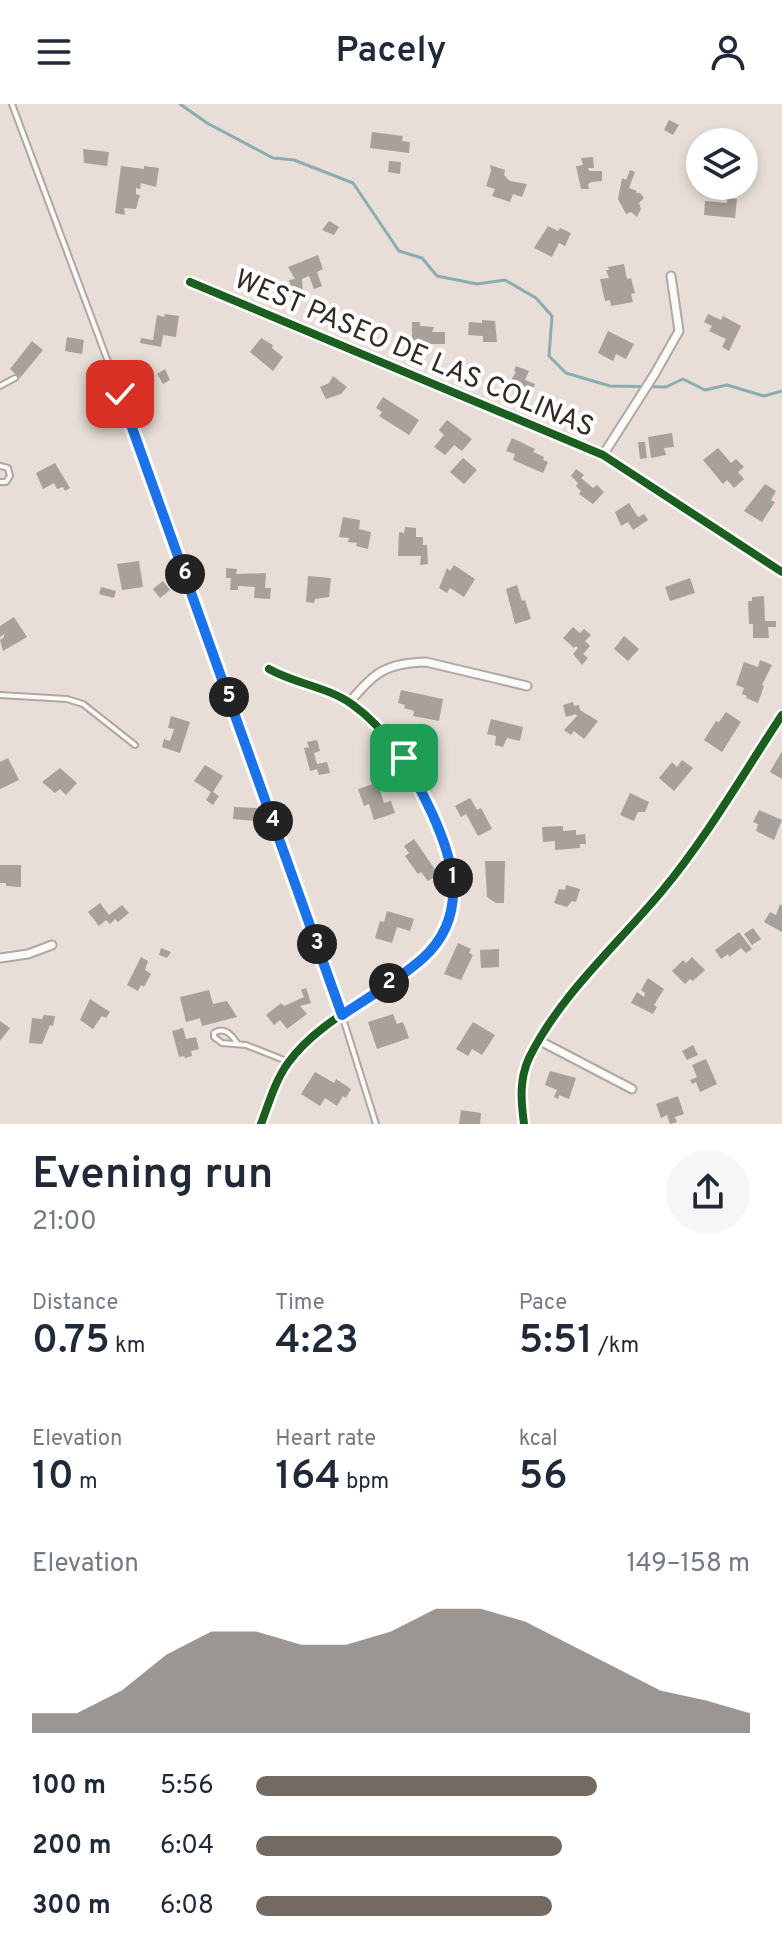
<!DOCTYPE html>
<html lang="en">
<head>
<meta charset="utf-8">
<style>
  body { margin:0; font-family:Overpass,sans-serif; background:#f6f6f7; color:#1f2937; height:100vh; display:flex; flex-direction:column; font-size:30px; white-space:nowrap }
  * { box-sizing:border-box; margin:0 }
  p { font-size:26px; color:#747a83 }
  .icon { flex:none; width:44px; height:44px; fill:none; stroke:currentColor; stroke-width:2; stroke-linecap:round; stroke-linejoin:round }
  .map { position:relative; height:1020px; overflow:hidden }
  .side { display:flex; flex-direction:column; background:#fff; flex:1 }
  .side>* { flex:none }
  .controls { position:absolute; left:686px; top:24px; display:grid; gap:16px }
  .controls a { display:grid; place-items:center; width:72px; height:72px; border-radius:50%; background:#fff; box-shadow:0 4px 12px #0003; font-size:40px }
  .pin { position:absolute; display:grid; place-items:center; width:68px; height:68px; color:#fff; margin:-34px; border-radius:16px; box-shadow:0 4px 12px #0006 }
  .km { position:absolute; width:40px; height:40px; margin:-20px; border-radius:50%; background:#222; color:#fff; font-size:22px; line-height:40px; text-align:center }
  .round { display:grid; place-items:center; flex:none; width:84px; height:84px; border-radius:42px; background:#f6f6f7 }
  .overview { display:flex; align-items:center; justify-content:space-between; height:136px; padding:0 32px }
  h1 { font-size:44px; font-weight:600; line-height:60px }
  .metrics { display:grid; grid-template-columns:repeat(3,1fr); gap:12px; height:136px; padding:8px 32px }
  .metrics div { display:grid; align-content:center }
  .metrics b { font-size:40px; font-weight:600 }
  .metrics small { font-size:22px; font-weight:400 }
  .metrics p { font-size:22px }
  .chart { height:224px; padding:16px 32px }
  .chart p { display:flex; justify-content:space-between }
  .chart svg { width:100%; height:144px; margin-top:8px; fill:#726a63; opacity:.7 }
  ul { padding:0 32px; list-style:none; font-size:26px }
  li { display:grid; grid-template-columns:128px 96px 1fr; align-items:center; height:60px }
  li i { height:20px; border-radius:10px; background:#726a63 }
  header { display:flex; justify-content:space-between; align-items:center; height:104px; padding:0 32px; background:#fff; font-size:36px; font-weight:600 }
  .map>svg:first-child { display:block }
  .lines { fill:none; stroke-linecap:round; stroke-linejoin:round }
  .stream { stroke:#8aacb3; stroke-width:3 }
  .building { fill:#a8a09a }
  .service-casing { stroke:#afa8a2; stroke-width:8 }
  .minor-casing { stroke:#afa8a2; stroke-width:11 }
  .service { stroke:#fcfaf9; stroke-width:4 }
  .minor { stroke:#fcfaf9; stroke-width:7 }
  .cycleway-casing { stroke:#fff; stroke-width:13 }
  .cycleway { stroke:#1b5e20; stroke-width:8 }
  .route-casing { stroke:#fff; stroke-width:16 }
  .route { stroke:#1a73e8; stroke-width:10 }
  .labels { text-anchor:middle; stroke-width:8; stroke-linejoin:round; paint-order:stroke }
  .street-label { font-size:28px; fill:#322b25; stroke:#fff }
</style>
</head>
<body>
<header><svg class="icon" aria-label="menu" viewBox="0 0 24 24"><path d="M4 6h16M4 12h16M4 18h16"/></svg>Pacely<svg class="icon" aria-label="person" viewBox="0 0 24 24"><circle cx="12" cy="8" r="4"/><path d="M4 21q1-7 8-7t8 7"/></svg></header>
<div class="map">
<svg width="782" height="1020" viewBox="0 0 782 1020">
  <rect width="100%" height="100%" fill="#e8ded7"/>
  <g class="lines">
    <!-- stream -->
    <path class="stream" d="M180 0 207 19 273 54 294 56 353 79 399 147 422 154 437 172 477 180 505 176 536 194 552 212 549 252 566 269 610 282 666 283 683 275 705 286 727 281 764 292 782 287"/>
  </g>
  <!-- building -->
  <g class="building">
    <path d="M669 16 679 21 673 31 664 26Z"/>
    <path d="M372 28 403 32 402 37 410 38 409 49 370 44Z"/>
    <path d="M83 45 109 48 107 62 84 59Z"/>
    <path d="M593 53 594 64H588L589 67H602V77L591 78 588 80 589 85H581L576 62 583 61 581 54Z"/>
    <path d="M389 57 401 58 400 70 388 68Z"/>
    <path d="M490 61 505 66 504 71 510 77 527 80 522 93 513 90 510 98 492 92 495 85 486 82 491 67Z"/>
    <path d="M121 62 144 65V62L159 64 156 83 141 79 140 85 136 84V90L140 91 136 105 124 104 125 111 115 109Z"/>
    <path d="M630 66 635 68 629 84 637 87 636 89H640L644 94 639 99 641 105 637 113 631 108 626 110 618 95 622 74 626 76Z"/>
    <path d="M727 94 737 95 735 114 704 111 705 97 727 99Z"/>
    <path d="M329 117 339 123 334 131 322 126Z"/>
    <path d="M548 122 558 127 560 124 571 129 565 142 559 139 552 153 534 144Z"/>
    <path d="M318 151 323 165 317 168 322 182 314 185 309 172 302 175 303 189 292 192 289 176 295 175 288 163Z"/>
    <path d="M624 160 627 175 631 174 635 189 631 190 633 198 611 202 610 196 605 197 600 175 609 174 606 166H609L608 163Z"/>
    <path d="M165 210 179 212 176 233 163 231 161 243 140 239 141 234 153 236 157 211 164 213Z"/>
    <path d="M708 210 721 216 723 212 741 222 729 247 722 243 726 235 709 227 712 222 704 218Z"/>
    <path d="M482 216 495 217 497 238H483V232L468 231 469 218 482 219Z"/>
    <path d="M412 218H420V222L434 223 432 228H445V240H412Z"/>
    <path d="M608 227 634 240 626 255 616 250 613 257 598 249Z"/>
    <path d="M67 233 84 236 82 250 65 247Z"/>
    <path d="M261 234 273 241 272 244 283 253 273 267 250 248Z"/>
    <path d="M32 237 43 246 20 274 10 265Z"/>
    <path d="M516 262 529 267 525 276 535 280 530 291 508 281 516 268 514 267Z"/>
    <path d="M165 265 170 276 163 280 157 270Z"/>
    <path d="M152 270 155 277 147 281 144 274Z"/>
    <path d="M333 272 347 283 341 290 326 295 320 283 329 279Z"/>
    <path d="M383 293 419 316 409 331 379 312 382 308 376 304Z"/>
    <path d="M447 316 472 335 462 347 454 341 445 351 434 343 444 331 439 326Z"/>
    <path d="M672 329 674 343 664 344 666 351 651 354 648 333Z"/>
    <path d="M512 334 535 345 533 348 544 353 543 356 548 358 543 369 513 356 515 350 506 347Z"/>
    <path d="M638 338H645L647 354 640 355Z"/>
    <path d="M718 344 731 359 736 355 744 363 738 368 744 375 734 384 727 376 723 380 703 356Z"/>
    <path d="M463 354 477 366 464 380 450 368Z"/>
    <path d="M55 359 70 384 65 387 63 383 57 385 54 379 43 385 36 369Z"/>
    <path d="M576 365 584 371 581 374 593 384 597 381 604 388 593 400 579 390 581 387 576 382 578 379 571 372Z"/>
    <path d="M765 380 776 387 771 396 775 398 762 418 744 407Z"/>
    <path d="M629 399 638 413 644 410 648 416 633 426 628 418 621 422 615 408Z"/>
    <path d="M343 413 360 416 359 425 371 428 368 445 356 442 357 439 348 438 349 434 339 433Z"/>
    <path d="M405 423 416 424V433H423V441H427L428 460 420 461 421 452H398L399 428 404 429Z"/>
    <path d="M139 457 143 483 122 486 117 460Z"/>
    <path d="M454 461 475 475 464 493 450 484 447 489 439 484 447 464 450 467Z"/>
    <path d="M226 464 237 465 236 470 266 469 265 484H271L270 495 254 494 255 483 238 482V486H230L231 474H226Z"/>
    <path d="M308 472 331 474 329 493 315 495 314 499 306 498Z"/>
    <path d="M690 474 695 489 670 497 665 483Z"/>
    <path d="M163 477 170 486 160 494 153 485Z"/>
    <path d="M517 481 522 497 525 496 531 515 515 520 506 485Z"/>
    <path d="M101 483 116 487 114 494 99 490Z"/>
    <path d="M764 492 765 517H776V523H768L769 534H753V520H749L748 497H752V493Z"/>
    <path d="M14 513 27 533 3 547 0 536 4 533V530L0 533V522Z"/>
    <path d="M573 523 580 529 584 525 591 531 585 537 590 542 583 550 588 554 582 561 573 550 578 544 576 542 574 544 563 534Z"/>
    <path d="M624 532 639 545 628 557 614 545Z"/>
    <path d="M760 556 772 561 762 581 764 582 758 599 746 594 747 592 742 590 744 584 736 581 744 558 758 563Z"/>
    <path d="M401 586 443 595 439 617 413 612 414 607 404 604 405 601 398 599Z"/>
    <path d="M573 598 574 602 579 601 580 606 598 617 584 635 574 627 571 631 564 626 577 612 576 610 566 613 563 601Z"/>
    <path d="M726 608 741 618 722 648 704 636 716 617 719 618Z"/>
    <path d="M171 612 190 618 180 649 162 643 164 635 170 637 174 625 168 624Z"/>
    <path d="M491 615 523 623 520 637 507 634 503 643 495 641 496 632 487 630Z"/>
    <path d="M317 636 320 647 314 649 317 660 327 658 330 669 319 671 317 665 310 667 304 644 309 643 307 638Z"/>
    <path d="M782 647V675L770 668Z"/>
    <path d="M8 654 19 676 0 685V658Z"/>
    <path d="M682 656 693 664 674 687 659 674 672 658 677 663Z"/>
    <path d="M205 661 223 672 213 688 219 692 213 701 206 696 211 688 194 677Z"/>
    <path d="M60 664 77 679 66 691 60 685 55 689 42 678Z"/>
    <path d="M383 677 385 685 380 686 384 699 391 697 395 709 374 716 369 700 364 702 358 685Z"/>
    <path d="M630 689 649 698 645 708H638L634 717 620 711Z"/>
    <path d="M470 694 477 706 481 704 492 725 478 732 466 710 461 713 455 702Z"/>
    <path d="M234 703 257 704 256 717 233 715Z"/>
    <path d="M759 706 782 716 774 736 756 727 758 720 753 718Z"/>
    <path d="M563 722V727L576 726V731L585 730 586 740H580V744L555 746V737L543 738 542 723Z"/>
    <path d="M414 735 436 767 437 771 428 777 421 768 418 770 405 752 409 749 404 742Z"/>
    <path d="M485 757H505L504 799H496L487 793Z"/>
    <path d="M0 761H21V783L6 782V779H0Z"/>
    <path d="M566 781 580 785 576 798 572 797 567 803 554 799 559 785 565 786Z"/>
    <path d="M100 799 109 811 122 801 129 809 118 818 115 815 110 820 106 816 99 822 88 808Z"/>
    <path d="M780 800 782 802V828L764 818 770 808 776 811Z"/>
    <path d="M387 807 414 815 410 827 397 823 392 839 375 834 380 817 384 818Z"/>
    <path d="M753 824 761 835 752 841 744 830Z"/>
    <path d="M739 828 752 845 746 849 741 844 729 853 728 850 721 855 715 846Z"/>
    <path d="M458 839 471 845 469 849 473 851 461 876 444 870Z"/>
    <path d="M161 844 171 848 167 854 159 851Z"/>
    <path d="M499 845V863L481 864 480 846Z"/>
    <path d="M141 853 148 857 145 866 151 870 144 883 141 881 138 887 127 881Z"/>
    <path d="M692 853 705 866 693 877 690 875 685 880 672 867 683 856 686 859Z"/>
    <path d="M648 874 664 885 654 901 657 903 653 910 631 899 637 888 644 893 645 889 641 886Z"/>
    <path d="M306 884 311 899 300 902 307 910 287 925 280 916 274 921 266 911 281 899 284 902 304 893 301 886Z"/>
    <path d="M209 886 213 900 227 897 237 913 202 922 200 914 186 918 180 893Z"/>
    <path d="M90 895 110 908 106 914 102 912 93 925 80 916Z"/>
    <path d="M393 910 397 920 403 918 409 934 377 945 368 918Z"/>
    <path d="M44 911 55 912 53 922 50 921 42 940 29 939 32 914 42 915Z"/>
    <path d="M0 917 10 924 0 937Z"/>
    <path d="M473 918 495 931 482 951 472 945 468 952 456 945Z"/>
    <path d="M183 924 186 935 196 933 199 945 191 947 192 952 185 954 184 952 179 953 172 927Z"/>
    <path d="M693 941 698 951 687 956 682 947Z"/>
    <path d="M706 955 717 980 700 988 696 978 692 980 690 976 697 973 692 961Z"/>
    <path d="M550 967 576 974 569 995 559 991 558 995 554 993 557 986 545 981Z"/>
    <path d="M315 968 334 979 336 975 351 985 346 994 343 992 337 1002 325 994 320 1002 301 990Z"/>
    <path d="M678 992 684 1010 675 1013 677 1018 670 1020 667 1011 661 1014 656 1000Z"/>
    <path d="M461 1006 481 1009 480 1020H459Z"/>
  </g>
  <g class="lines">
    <defs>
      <g id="service">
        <path d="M12 0 120 290 342 911 376 1020"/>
        <path d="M0 282 15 274"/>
        <path d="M0 362 8 364 10 372 6 378H0"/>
        <path d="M0 591 67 595 83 600 135 641"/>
        <path d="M237 939C232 931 224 922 214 929V933L222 939 246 941 289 958"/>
      </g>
      <g id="minor">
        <path d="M190 178 603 351 782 468"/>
        <path d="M603 351 654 271 679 227 671 172"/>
        <path d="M350 598C374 568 387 559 426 558L527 582"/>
        <path d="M0 854 28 850 52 841"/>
        <path d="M540 937 632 985"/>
        <path d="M261 1020C269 999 275 977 288 959 322 912 382 892 423 854 473 807 452 755 428 703 410 664 388 626 353 601 329 583 295 580 269 565"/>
        <path d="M524 1020C521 997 519 976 529 954 560 891 617 841 662 787 707 733 743 670 782 611"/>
      </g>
    </defs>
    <!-- service casing -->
    <use href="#service" class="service-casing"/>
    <!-- minor casing -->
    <use href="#minor" class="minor-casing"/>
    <!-- service -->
    <use href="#service" class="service"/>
    <!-- minor -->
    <use href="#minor" class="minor"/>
    <defs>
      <g id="cycleway">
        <path d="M190 178 603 351 782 468"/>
        <path d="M261 1020C269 999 275 977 288 959 322 912 382 892 423 854 473 807 452 755 428 703 410 664 388 626 353 601 329 583 295 580 269 565"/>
        <path d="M524 1020C521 997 519 976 529 954 560 891 617 841 662 787 707 733 743 670 782 611"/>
      </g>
    </defs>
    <!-- cycleway casing -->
    <use href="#cycleway" class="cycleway-casing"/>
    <!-- cycleway -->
    <use href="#cycleway" class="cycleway"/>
  </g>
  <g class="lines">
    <defs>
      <path id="route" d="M120 290 342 911C369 893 398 876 422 855 487 797 435 715 404 654"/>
    </defs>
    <!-- route casing -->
    <use href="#route" class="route-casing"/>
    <!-- route -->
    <use href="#route" class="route"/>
  </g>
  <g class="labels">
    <!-- street labels -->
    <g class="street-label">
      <text transform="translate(415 248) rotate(23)" y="10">WEST PASEO DE LAS COLINAS</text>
    </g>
  </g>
</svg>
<div class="controls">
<a><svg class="icon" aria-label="layers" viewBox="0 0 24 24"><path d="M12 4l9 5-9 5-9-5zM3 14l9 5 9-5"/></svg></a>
</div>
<div class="pin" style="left:404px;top:654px;background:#1e9e55"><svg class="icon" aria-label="arrive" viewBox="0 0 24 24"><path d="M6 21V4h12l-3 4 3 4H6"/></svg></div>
<div class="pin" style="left:120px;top:290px;background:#d93025"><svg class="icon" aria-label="check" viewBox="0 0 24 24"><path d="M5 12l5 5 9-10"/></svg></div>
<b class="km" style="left:453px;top:774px">1</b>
<b class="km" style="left:389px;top:879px">2</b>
<b class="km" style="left:317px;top:840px">3</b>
<b class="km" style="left:273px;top:717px">4</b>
<b class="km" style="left:229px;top:593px">5</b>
<b class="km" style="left:185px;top:470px">6</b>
</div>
<section class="side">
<div class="overview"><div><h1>Evening run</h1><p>21:00</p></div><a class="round"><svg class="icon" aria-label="share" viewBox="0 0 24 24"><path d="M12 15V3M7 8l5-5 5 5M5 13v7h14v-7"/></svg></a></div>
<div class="metrics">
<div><p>Distance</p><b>0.75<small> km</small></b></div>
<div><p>Time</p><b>4:23</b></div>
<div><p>Pace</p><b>5:51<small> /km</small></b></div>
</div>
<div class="metrics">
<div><p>Elevation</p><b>10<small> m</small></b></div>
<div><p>Heart rate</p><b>164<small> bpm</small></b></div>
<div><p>kcal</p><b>56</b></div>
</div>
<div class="chart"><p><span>Elevation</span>149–158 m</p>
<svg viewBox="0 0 160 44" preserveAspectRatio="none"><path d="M0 44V38L10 38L20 31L30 20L40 13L50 13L60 17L70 17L80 13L90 6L100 6L110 10L120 17L130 24L140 31L150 34L160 38V44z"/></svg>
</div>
<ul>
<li><b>100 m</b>5:56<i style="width:69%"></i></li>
<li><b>200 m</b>6:04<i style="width:62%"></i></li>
<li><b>300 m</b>6:08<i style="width:60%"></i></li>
</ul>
</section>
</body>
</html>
